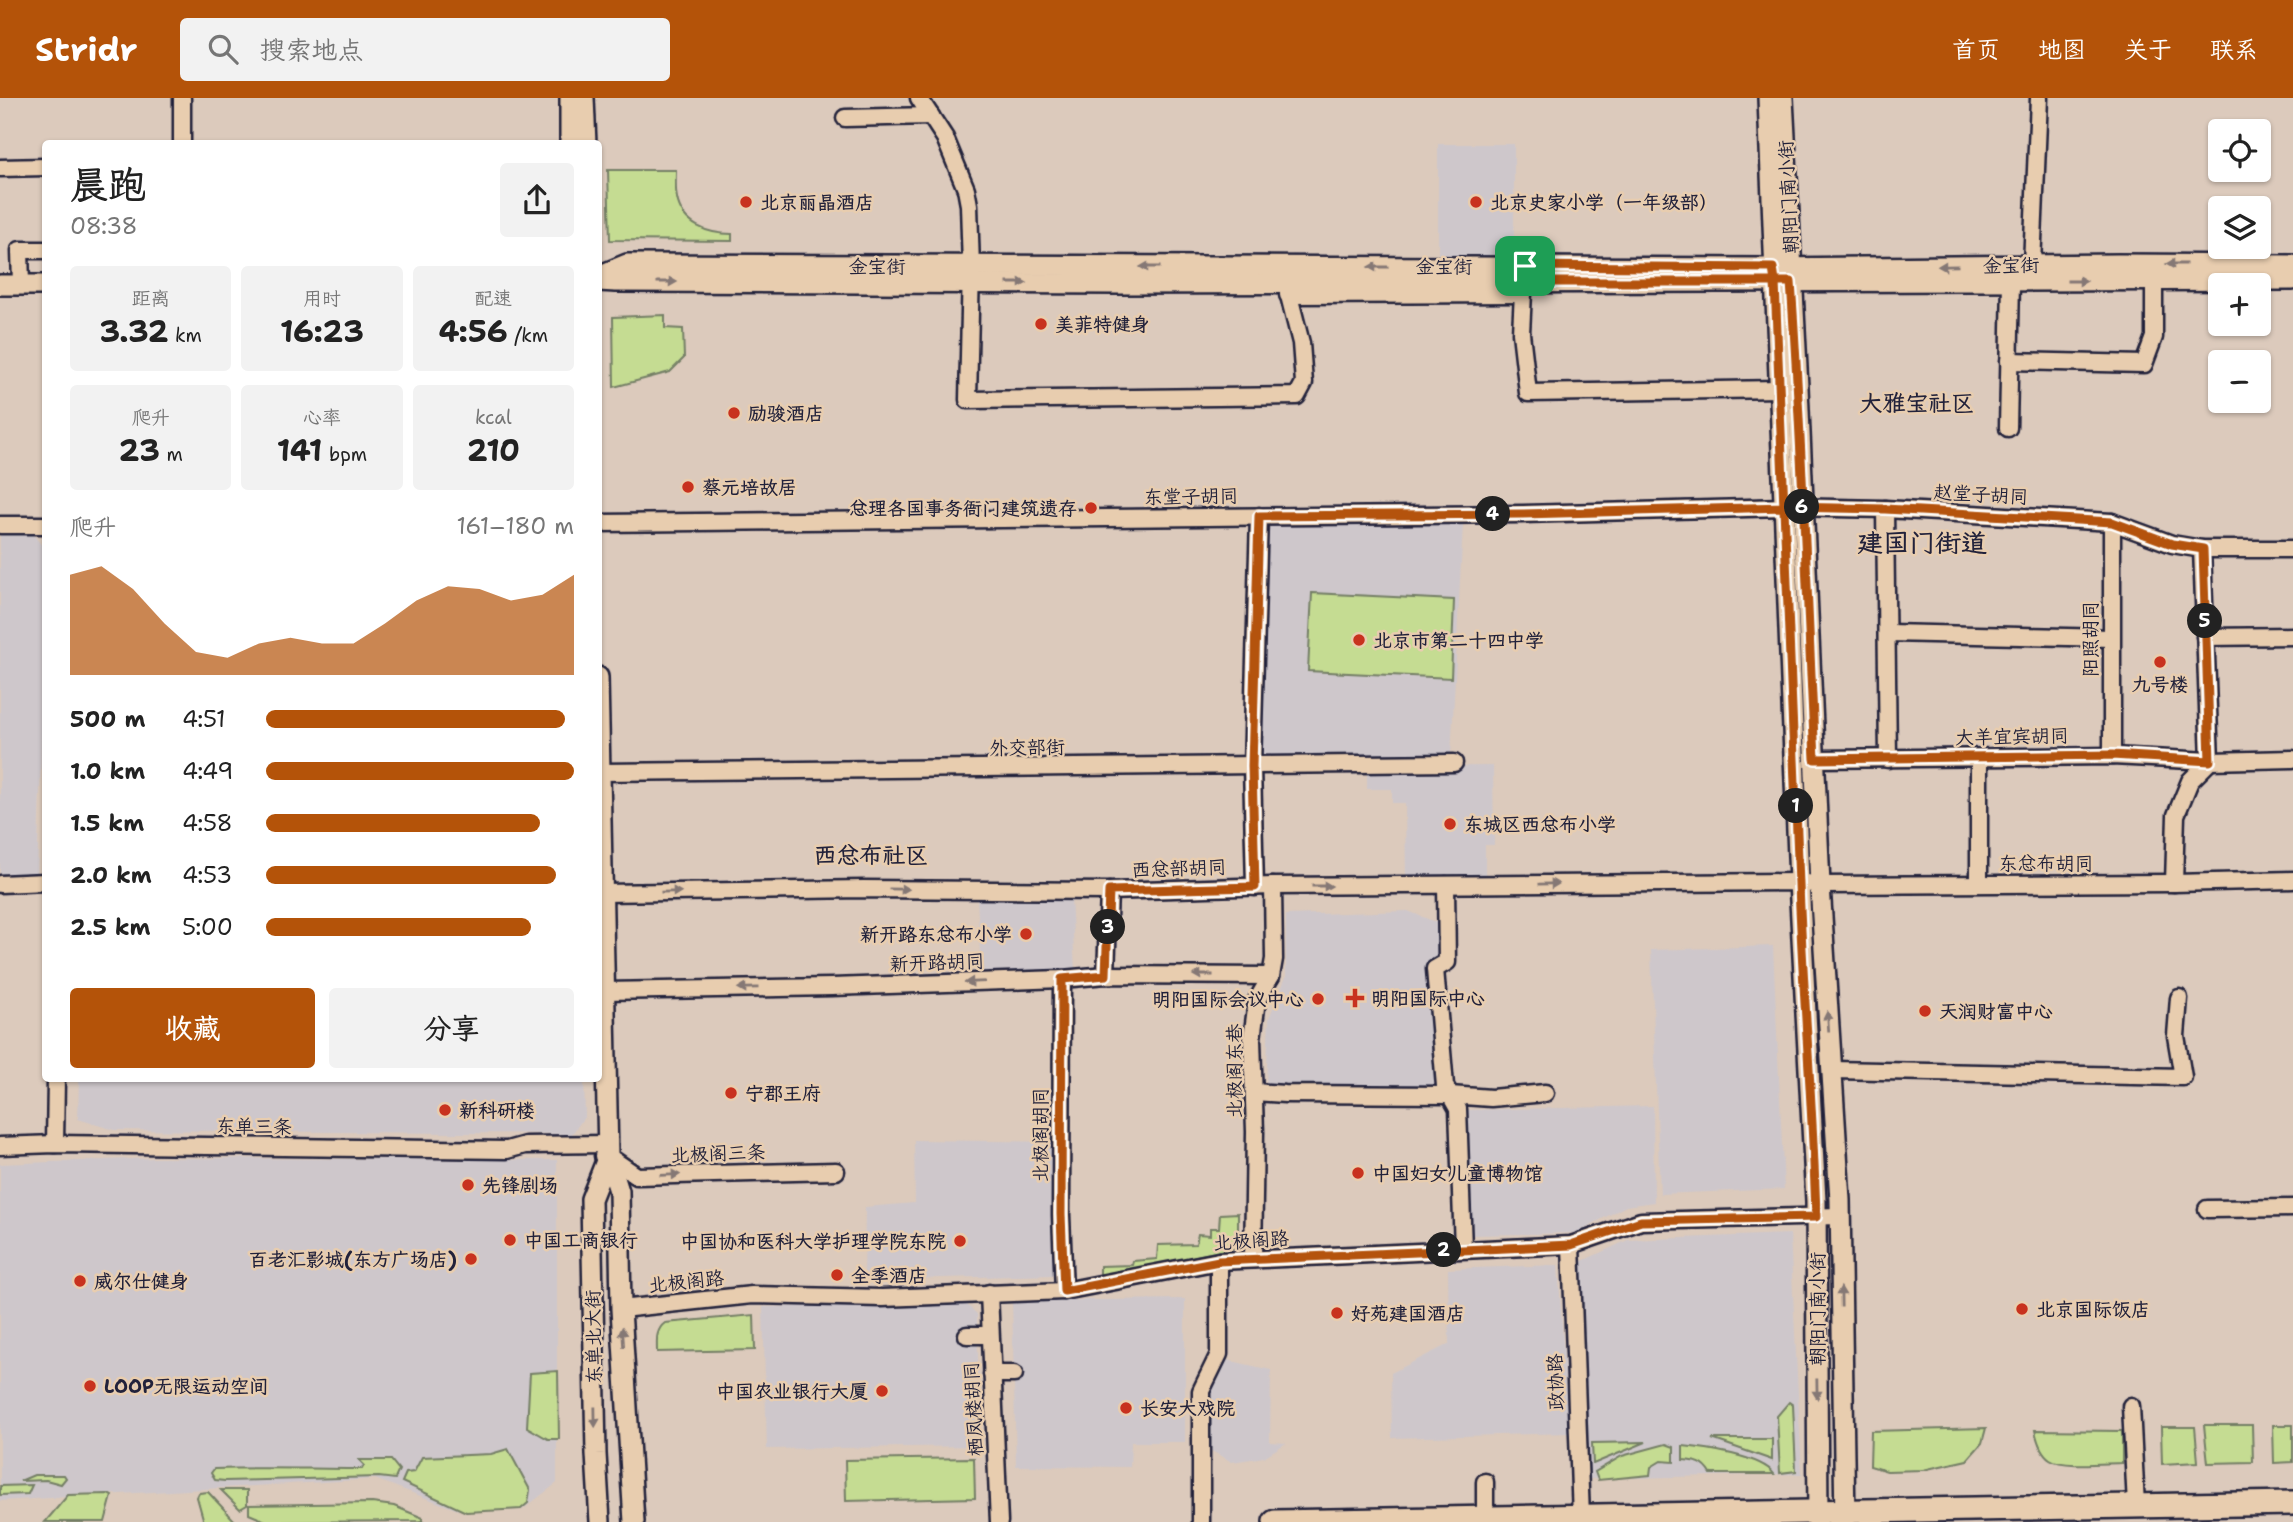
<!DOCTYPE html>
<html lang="zh">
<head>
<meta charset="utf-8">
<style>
  body { margin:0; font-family:"Shantell Sans","LXGW WenKai TC",sans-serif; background:#f2f2f2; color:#222; height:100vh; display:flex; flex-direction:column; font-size:26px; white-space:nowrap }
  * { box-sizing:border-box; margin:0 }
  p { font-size:23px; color:#767676 }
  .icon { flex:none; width:38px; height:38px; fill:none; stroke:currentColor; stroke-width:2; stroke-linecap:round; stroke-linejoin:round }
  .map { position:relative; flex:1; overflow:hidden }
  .drawer { position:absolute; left:42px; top:42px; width:560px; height:942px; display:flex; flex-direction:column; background:#fff; border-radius:7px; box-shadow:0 2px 5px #0004 }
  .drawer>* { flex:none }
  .buttons { position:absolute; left:2208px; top:21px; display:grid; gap:14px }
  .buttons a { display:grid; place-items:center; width:63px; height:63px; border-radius:7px; background:#fff; box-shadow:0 2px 5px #0004; font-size:35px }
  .pin { position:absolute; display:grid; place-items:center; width:60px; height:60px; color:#fff; margin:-30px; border-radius:14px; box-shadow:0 4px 10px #0006 }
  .km { position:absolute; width:35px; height:35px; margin:-18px; border-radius:50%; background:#222; color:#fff; font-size:19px; line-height:35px; text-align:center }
  .round { display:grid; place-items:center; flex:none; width:74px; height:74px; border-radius:7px; background:#f2f2f2 }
  .headline { display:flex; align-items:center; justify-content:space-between; height:119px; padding:0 28px }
  h1 { font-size:38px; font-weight:700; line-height:52px }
  .metrics { display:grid; grid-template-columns:repeat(3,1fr); gap:10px; height:119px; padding:7px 28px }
  .metrics div { display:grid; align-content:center; border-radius:7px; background:#f2f2f2; text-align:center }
  .metrics b { font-size:30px; font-weight:700 }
  .metrics small { font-size:19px; font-weight:400 }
  .metrics p { font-size:19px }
  .chart { height:196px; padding:14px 28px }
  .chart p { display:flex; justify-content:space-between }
  .chart svg { width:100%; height:126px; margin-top:7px; fill:#b45309; opacity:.7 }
  .action { display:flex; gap:14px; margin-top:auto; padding:14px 28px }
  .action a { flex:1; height:80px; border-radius:7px; background:#b45309; color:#fff; font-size:28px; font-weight:700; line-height:80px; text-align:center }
  .action a+a { background:#f2f2f2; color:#222 }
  ul { padding:0 28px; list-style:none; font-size:23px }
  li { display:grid; grid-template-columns:112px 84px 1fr; align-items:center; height:52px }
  li i { height:18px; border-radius:9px; background:#b45309 }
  header { display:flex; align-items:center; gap:42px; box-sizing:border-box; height:98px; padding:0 35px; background:#b45309; color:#fff }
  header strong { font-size:33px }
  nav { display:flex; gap:38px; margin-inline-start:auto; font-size:24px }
  .search { width:490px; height:63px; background:#f2f2f2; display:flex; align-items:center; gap:18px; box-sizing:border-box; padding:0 24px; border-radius:7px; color:#767676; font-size:26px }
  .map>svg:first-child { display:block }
  .built { fill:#cec7cb }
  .green { fill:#c5dc92; stroke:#747f66; stroke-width:2 }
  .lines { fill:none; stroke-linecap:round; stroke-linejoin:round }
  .minor-casing { stroke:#22223b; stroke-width:21 }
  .major-casing { stroke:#22223b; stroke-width:24 }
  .highway-casing { stroke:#22223b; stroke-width:28 }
  .minor { stroke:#e8cdaf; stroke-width:16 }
  .major { stroke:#e8cdaf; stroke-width:19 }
  .highway { stroke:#e8cdaf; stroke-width:23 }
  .oneway { fill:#857875 }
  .route-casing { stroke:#fff; stroke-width:14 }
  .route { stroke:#b45309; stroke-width:9 }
  .poi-dot { fill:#c8321e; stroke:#e8cdaf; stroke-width:2.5 }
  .labels { text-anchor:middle; stroke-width:5; stroke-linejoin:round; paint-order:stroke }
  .street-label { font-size:19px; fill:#22223b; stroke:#e8cdaf }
  .poi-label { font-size:19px; font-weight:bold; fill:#22223b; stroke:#e8cdaf; text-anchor:start }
  .quarter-label { font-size:23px; font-weight:bold; fill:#22223b; stroke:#e8cdaf }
  .district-label { font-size:26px; font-weight:bold; fill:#22223b; stroke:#e8cdaf }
</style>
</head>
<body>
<header>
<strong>Stridr</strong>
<div class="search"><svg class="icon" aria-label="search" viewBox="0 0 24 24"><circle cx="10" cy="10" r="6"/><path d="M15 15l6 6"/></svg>搜索地点</div>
<nav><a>首页</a><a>地图</a><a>关于</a><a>联系</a></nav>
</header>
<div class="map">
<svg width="2293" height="1424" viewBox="0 0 2293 1424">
  <rect width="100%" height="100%" fill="#dccabc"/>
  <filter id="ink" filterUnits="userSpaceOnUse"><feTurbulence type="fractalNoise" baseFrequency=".0143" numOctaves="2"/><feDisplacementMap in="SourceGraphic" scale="14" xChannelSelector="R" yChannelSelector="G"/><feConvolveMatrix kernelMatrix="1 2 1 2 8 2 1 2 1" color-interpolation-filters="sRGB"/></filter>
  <g filter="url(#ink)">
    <!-- built -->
    <g class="built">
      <path d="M1438 46H1514V162L1438 163Z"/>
      <path d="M1463 425 1451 658 1258 662 1264 426Z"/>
      <path d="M29 431 46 453 45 550 37 776 0 779V432Z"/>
      <path d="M1493 668 1494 747H1485V782L1406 783 1405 705H1392V691H1367V669Z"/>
      <path d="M977 799H1071L1075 873 981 874Z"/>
      <path d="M1408 813 1440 826V859L1431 868 1435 989 1266 988 1269 920 1286 879V817Z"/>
      <path d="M1773 848 1784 1091 1660 1096 1651 852Z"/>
      <path d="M79 980H584L585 1018 572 1036 114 1032 78 1021Z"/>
      <path d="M1653 1008 1654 1104 1626 1108 1576 1135 1470 1137 1465 1012Z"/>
      <path d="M914 1042 1053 1044 1055 1177 864 1182 865 1109 915 1105Z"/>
      <path d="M155 1060 557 1062V1385L522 1412H458L375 1381 0 1403V1066Z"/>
      <path d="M1790 1136 1802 1376 1588 1381 1578 1165 1628 1142Z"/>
      <path d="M1558 1167 1569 1335 1392 1340 1391 1275 1449 1246 1448 1171Z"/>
      <path d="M1185 1201V1344H1131L1130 1369 1016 1368 1012 1203Z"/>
      <path d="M965 1205 977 1216 980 1348 767 1351 763 1209Z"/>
      <path d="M1227 1262 1271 1272 1270 1344 1286 1345 1264 1359 1232 1364 1208 1351 1210 1292Z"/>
    </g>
    <!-- green -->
    <g class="green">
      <path d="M608 72H676C676 81 675 91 677 100 682 127 708 136 732 136V143L610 142Z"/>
      <path d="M665 217V230L683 231 684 260 670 274 614 289 613 219Z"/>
      <path d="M1312 495 1454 502 1451 580 1308 573Z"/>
      <path d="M1238 1115V1149L1100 1179V1168L1132 1167 1133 1163 1157 1161 1158 1147 1196 1146 1198 1136 1210 1137V1130H1219L1220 1116Z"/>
      <path d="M754 1217 755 1252 657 1254C657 1244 655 1232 665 1225Z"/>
      <path d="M558 1273 559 1341H548L527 1329 530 1275Z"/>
      <path d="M1789 1304 1793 1307 1796 1373 1780 1375 1777 1318Z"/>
      <path d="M2204 1327H2252L2253 1364 2208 1365Z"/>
      <path d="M2273 1327H2293V1364L2274 1365Z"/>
      <path d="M2161 1329H2195L2198 1364 2162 1366Z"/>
      <path d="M1986 1330 1982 1345 1967 1362 1923 1372 1887 1373 1870 1368 1871 1333Z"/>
      <path d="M2035 1332 2122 1333V1365C2106 1365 2063 1370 2050 1361 2041 1355 2037 1342 2035 1332Z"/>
      <path d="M1712 1341H1772V1362Z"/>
      <path d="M1646 1344 1593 1366 1592 1345Z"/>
      <path d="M1666 1346 1674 1349V1364L1661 1363 1651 1369 1650 1377 1598 1382 1595 1374 1622 1358Z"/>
      <path d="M1683 1348C1704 1350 1762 1358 1774 1376H1711C1704 1364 1696 1363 1683 1362Z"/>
      <path d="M508 1351 530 1392 528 1405 521 1411 466 1414 402 1384 406 1375 414 1374 422 1359 491 1356Z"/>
      <path d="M974 1360 975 1400 846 1403 845 1362Z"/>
      <path d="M359 1362H391L399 1372 395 1381 379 1379 225 1383 215 1382 211 1375 214 1371C263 1369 312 1371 362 1371L364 1367Z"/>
      <path d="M34 1377H64L66 1380 61 1386 46 1382 20 1383Z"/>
      <path d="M32 1387 28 1396 0 1397V1388Z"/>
      <path d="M221 1392H247V1407L240 1411Z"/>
      <path d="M208 1394 236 1424H204L197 1399 199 1395Z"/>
      <path d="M108 1396 112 1398 105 1424H45L68 1397Z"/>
      <path d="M372 1405 394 1408 423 1420V1423L268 1424 249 1416V1407Z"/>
    </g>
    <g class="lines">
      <defs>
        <g id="minor">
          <path d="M182 0V46"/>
          <path d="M919 0 945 40 966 91 969 107 971 169 968 302 1297 298 1304 285 1301 245 1283 174"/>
          <path d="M845 20 931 18"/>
          <path d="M0 70 46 69"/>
          <path d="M2032 167 2039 0"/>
          <path d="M1524 174 1521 235 1528 295 1780 291"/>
          <path d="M21 187 20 152H46"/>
          <path d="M1288 197 1523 196"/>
          <path d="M2009 263 2144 266 2154 239V182"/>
          <path d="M2008 330 2011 183"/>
          <path d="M1885 411 1888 661"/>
          <path d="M598 425 1523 416 1785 409 1885 411 2112 424 2172 446 2202 451H2293"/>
          <path d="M0 427H46"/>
          <path d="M1888 535 2111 540"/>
          <path d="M2205 539 2293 538"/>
          <path d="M2112 658V424"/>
          <path d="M1815 661 2112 658 2210 663 2293 661"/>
          <path d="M600 674 1454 665"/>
          <path d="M1979 785V660"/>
          <path d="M2174 785 2176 717 2190 683 2210 663 2202 451"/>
          <path d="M0 786 46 784"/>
          <path d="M1446 787 1447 864 1435 871 1445 988 1458 1011 1463 1151"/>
          <path d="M1255 789 1252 668 1259 418"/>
          <path d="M603 795 863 791 1109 793 1273 788 1799 784 1820 787 2174 785 2293 782"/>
          <path d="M1106 877 1109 793"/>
          <path d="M1062 881 1061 1117 1064 1193"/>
          <path d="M605 893 832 889 1062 881 1106 877 1271 878"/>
          <path d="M1832 972 2183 979 2176 938 2179 900"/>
          <path d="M1254 994 1285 996 1450 997 1491 1000 1545 995"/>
          <path d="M55 1046 56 980"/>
          <path d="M0 1048 55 1046 507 1052 525 1047 608 1046"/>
          <path d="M603 1058H608L637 1078 836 1073"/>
          <path d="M2207 1111 2293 1110"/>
          <path d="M1571 1147 1581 1419"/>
          <path d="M1253 1161 1255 1034 1252 941 1257 902 1271 878 1274 861 1273 788"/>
          <path d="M989 1195 999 1424"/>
          <path d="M621 1211 752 1197 882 1200 1064 1193 1219 1163 1571 1147 1641 1123 1840 1118"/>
          <path d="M967 1237H990"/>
          <path d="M992 1276H1014"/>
          <path d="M2131 1308 2136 1408"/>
          <path d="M1485 1384V1420"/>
          <path d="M1201 1424V1293L1219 1256V1163"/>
        </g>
        <g id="major">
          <path d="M584 0 586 46"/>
          <path d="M1768 0 1799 784 1816 1103 1818 1424"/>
          <path d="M1783 0 1798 289 1820 787 1840 1102 1845 1424"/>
          <path d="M570 46V0"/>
          <path d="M598 178 627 166 1773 170 2118 166 2293 167"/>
          <path d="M598 183 616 184 1118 186 2293 182"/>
          <path d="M0 187H46"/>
          <path d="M598 579 608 1058 619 1093 621 1211 634 1424"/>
          <path d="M600 1424 596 1356 591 1101 608 1058"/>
        </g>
        <path id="highway" d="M1275 1424 2293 1405"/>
      </defs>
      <!-- minor casing -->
      <use href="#minor" class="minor-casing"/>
      <!-- major casing -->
      <use href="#major" class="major-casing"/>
      <!-- highway casing -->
      <use href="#highway" class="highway-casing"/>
      <!-- minor -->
      <use href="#minor" class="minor"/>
      <!-- major -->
      <use href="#major" class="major"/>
      <!-- highway -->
      <use href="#highway" class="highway"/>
    </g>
    <!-- one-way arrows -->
    <defs><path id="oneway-solid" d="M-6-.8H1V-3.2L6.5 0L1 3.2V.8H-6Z" transform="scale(1.75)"/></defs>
    <g class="oneway">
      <use href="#oneway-solid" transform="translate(2176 166) rotate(-180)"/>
      <use href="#oneway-solid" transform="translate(1948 168) rotate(179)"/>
      <use href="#oneway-solid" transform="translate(1150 169) rotate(-180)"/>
      <use href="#oneway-solid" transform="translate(1378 169) rotate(180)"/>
      <use href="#oneway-solid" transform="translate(2077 183)"/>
      <use href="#oneway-solid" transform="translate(667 184)"/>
      <use href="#oneway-solid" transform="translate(1017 185)"/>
      <use href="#oneway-solid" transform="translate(1549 786) rotate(-1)"/>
      <use href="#oneway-solid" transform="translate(1322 788)"/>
      <use href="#oneway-solid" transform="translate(899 791) rotate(1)"/>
      <use href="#oneway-solid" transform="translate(671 794) rotate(-1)"/>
      <use href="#oneway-solid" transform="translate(1203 877) rotate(-180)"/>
      <use href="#oneway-solid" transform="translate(975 884) rotate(178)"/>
      <use href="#oneway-solid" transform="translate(748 890) rotate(179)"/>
      <use href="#oneway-solid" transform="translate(1828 923) rotate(-94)"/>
      <use href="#oneway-solid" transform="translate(670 1077) rotate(-2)"/>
      <use href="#oneway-solid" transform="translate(1841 1199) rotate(-91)"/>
      <use href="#oneway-solid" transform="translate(623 1239) rotate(-94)"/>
      <use href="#oneway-solid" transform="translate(1817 1291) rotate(89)"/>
      <use href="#oneway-solid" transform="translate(595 1319) rotate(89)"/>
    </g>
  </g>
  <g class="lines" filter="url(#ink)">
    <defs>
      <path id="route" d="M1525 168 1773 170 1775 184C1784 385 1790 586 1799 786 1803 897 1813 1008 1816 1119L1641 1123 1571 1147 1219 1163 1064 1193 1061 1116 1062 881 1106 877 1109 793 1255 789 1252 668 1259 418 1523 416 1785 409 1885 411 2112 424 2172 446 2203 451 2210 663 2112 657 1815 661C1807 502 1802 343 1791 184H1523L1525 168"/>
    </defs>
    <!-- route casing -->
    <use href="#route" class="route-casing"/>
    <!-- route -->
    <use href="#route" class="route"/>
  </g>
  <!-- markers -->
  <g class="poi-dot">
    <circle cx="746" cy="104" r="7"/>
    <circle cx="1476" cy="104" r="7"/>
    <circle cx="1041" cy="226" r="7"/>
    <circle cx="734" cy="315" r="7"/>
    <circle cx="688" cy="389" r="7"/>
    <circle cx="1091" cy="410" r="7"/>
    <circle cx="1359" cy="542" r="7"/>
    <circle cx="2160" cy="564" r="7"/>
    <circle cx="1450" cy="726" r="7"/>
    <circle cx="1026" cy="836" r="7"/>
    <path d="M1351.5 889.5h7v7h7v7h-7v7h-7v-7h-7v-7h7z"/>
    <circle cx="1318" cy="901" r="7"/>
    <circle cx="1925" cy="913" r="7"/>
    <circle cx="731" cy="995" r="7"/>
    <circle cx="445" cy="1012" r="7"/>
    <circle cx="1358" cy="1075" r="7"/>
    <circle cx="468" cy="1087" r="7"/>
    <circle cx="510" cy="1142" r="7"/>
    <circle cx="960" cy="1143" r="7"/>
    <circle cx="471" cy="1161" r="7"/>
    <circle cx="837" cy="1177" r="7"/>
    <circle cx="80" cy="1183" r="7"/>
    <circle cx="2022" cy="1211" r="7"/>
    <circle cx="1337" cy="1215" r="7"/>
    <circle cx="90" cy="1288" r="7"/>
    <circle cx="882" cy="1293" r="7"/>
    <circle cx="1126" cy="1310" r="7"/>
  </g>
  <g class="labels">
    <!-- street labels -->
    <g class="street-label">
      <text transform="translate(1788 99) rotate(-93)" y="7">朝阳门南小街</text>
      <text transform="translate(2011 167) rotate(-1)" y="7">金宝街</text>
      <text x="877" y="175">金宝街</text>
      <text x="1444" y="175">金宝街</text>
      <text transform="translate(1981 396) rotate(3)" y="7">赵堂子胡同</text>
      <text transform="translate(1191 398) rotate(-1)" y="7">东堂子胡同</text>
      <text transform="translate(2090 541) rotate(-90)" y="7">阳照胡同</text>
      <text transform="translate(2012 638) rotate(-1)" y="7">大羊宜宾胡同</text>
      <text transform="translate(1027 649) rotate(-1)" y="7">外交部街</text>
      <text x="2046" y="772">东总布胡同</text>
      <text transform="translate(1179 770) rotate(-2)" y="7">西总部胡同</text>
      <text transform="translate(937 864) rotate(-2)" y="7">新开路胡同</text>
      <text transform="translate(1234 973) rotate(-90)" y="7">北极阁东巷</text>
      <text transform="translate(254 1028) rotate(1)" y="7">东单三条</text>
      <text transform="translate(1040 1037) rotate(-90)" y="7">北极阁胡同</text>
      <text transform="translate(718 1055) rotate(-2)" y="7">北极阁三条</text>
      <text transform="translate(1251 1142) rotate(-4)" y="7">北极阁路</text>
      <text transform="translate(686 1183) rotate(-6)" y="7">北极阁路</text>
      <text transform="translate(1817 1211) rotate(-90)" y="7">朝阳门南小街</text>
      <text transform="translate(593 1239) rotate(-91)" y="7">东单北大街</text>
      <text transform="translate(1555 1284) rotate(-92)" y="7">政协路</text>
      <text transform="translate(973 1311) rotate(-93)" y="7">栖凤楼胡同</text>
    </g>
    <!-- poi labels -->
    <g class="poi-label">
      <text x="760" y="111">北京丽晶酒店</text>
      <text x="1490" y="111">北京史家小学（一年级部）</text>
      <text x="1055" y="233">美菲特健身</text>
      <text x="748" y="322">励骏酒店</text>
      <text x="702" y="396">蔡元培故居</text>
      <text x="1077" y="417" text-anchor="end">总理各国事务衙门建筑遗存</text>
      <text x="1373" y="549">北京市第二十四中学</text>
      <text x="2160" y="593" text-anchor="middle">九号楼</text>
      <text x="1464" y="733">东城区西总布小学</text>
      <text x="1012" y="843" text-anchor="end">新开路东总布小学</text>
      <text x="1371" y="907">明阳国际中心</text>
      <text x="1304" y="908" text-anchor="end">明阳国际会议中心</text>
      <text x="1939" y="920">天润财富中心</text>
      <text x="745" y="1002">宁郡王府</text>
      <text x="459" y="1019">新科研楼</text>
      <text x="1372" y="1082">中国妇女儿童博物馆</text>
      <text x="482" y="1094">先锋剧场</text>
      <text x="524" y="1149">中国工商银行</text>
      <text x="946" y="1150" text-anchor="end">中国协和医科大学护理学院东院</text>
      <text x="457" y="1168" text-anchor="end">百老汇影城(东方广场店)</text>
      <text x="851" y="1184">全季酒店</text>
      <text x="94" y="1190">威尔仕健身</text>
      <text x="2036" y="1218">北京国际饭店</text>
      <text x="1351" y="1222">好苑建国酒店</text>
      <text x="104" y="1295">LOOP无限运动空间</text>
      <text x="868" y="1300" text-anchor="end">中国农业银行大厦</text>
      <text x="1140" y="1317">长安大戏院</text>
    </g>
    <!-- quarter labels -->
    <g class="quarter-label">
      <text x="1917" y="313">大雅宝社区</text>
      <text x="871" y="765">西总布社区</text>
    </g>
    <!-- district labels -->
    <g class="district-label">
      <text x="1922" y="454">建国门街道</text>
    </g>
  </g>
</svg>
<div class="buttons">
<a><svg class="icon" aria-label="locate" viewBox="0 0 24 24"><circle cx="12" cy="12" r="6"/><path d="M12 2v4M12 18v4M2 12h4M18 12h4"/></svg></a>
<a><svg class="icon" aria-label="layers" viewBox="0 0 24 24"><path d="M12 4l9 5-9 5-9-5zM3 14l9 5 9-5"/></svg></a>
<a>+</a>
<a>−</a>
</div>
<div class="pin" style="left:1525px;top:168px;background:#1e9e55"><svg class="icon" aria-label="arrive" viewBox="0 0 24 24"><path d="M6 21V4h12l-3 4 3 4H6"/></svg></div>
<b class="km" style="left:1796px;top:708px">1</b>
<b class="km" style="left:1444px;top:1152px">2</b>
<b class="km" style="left:1108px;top:829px">3</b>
<b class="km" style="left:1493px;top:416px">4</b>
<b class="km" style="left:2205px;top:523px">5</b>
<b class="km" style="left:1802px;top:409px">6</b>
<section class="drawer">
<div class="headline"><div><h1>晨跑</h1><p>08:38</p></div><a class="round"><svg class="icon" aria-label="share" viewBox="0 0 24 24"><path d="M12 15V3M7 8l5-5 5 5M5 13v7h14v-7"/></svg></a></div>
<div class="metrics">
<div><p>距离</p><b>3.32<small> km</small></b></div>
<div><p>用时</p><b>16:23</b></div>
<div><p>配速</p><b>4:56<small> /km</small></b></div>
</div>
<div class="metrics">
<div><p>爬升</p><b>23<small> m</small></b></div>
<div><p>心率</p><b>141<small> bpm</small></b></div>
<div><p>kcal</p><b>210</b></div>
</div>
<div class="chart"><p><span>爬升</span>161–180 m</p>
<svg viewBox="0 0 160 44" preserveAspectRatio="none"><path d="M0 44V9L10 6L20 14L30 26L40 36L50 38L60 33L70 31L80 33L90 33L100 26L110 18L120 13L130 14L140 18L150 16L160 9V44z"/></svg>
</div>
<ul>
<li><b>500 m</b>4:51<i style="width:97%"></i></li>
<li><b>1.0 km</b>4:49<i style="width:100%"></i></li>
<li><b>1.5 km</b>4:58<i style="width:89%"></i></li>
<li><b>2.0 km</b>4:53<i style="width:94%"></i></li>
<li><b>2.5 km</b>5:00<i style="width:86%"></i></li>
</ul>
<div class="action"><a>收藏</a><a>分享</a></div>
</section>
</div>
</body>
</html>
